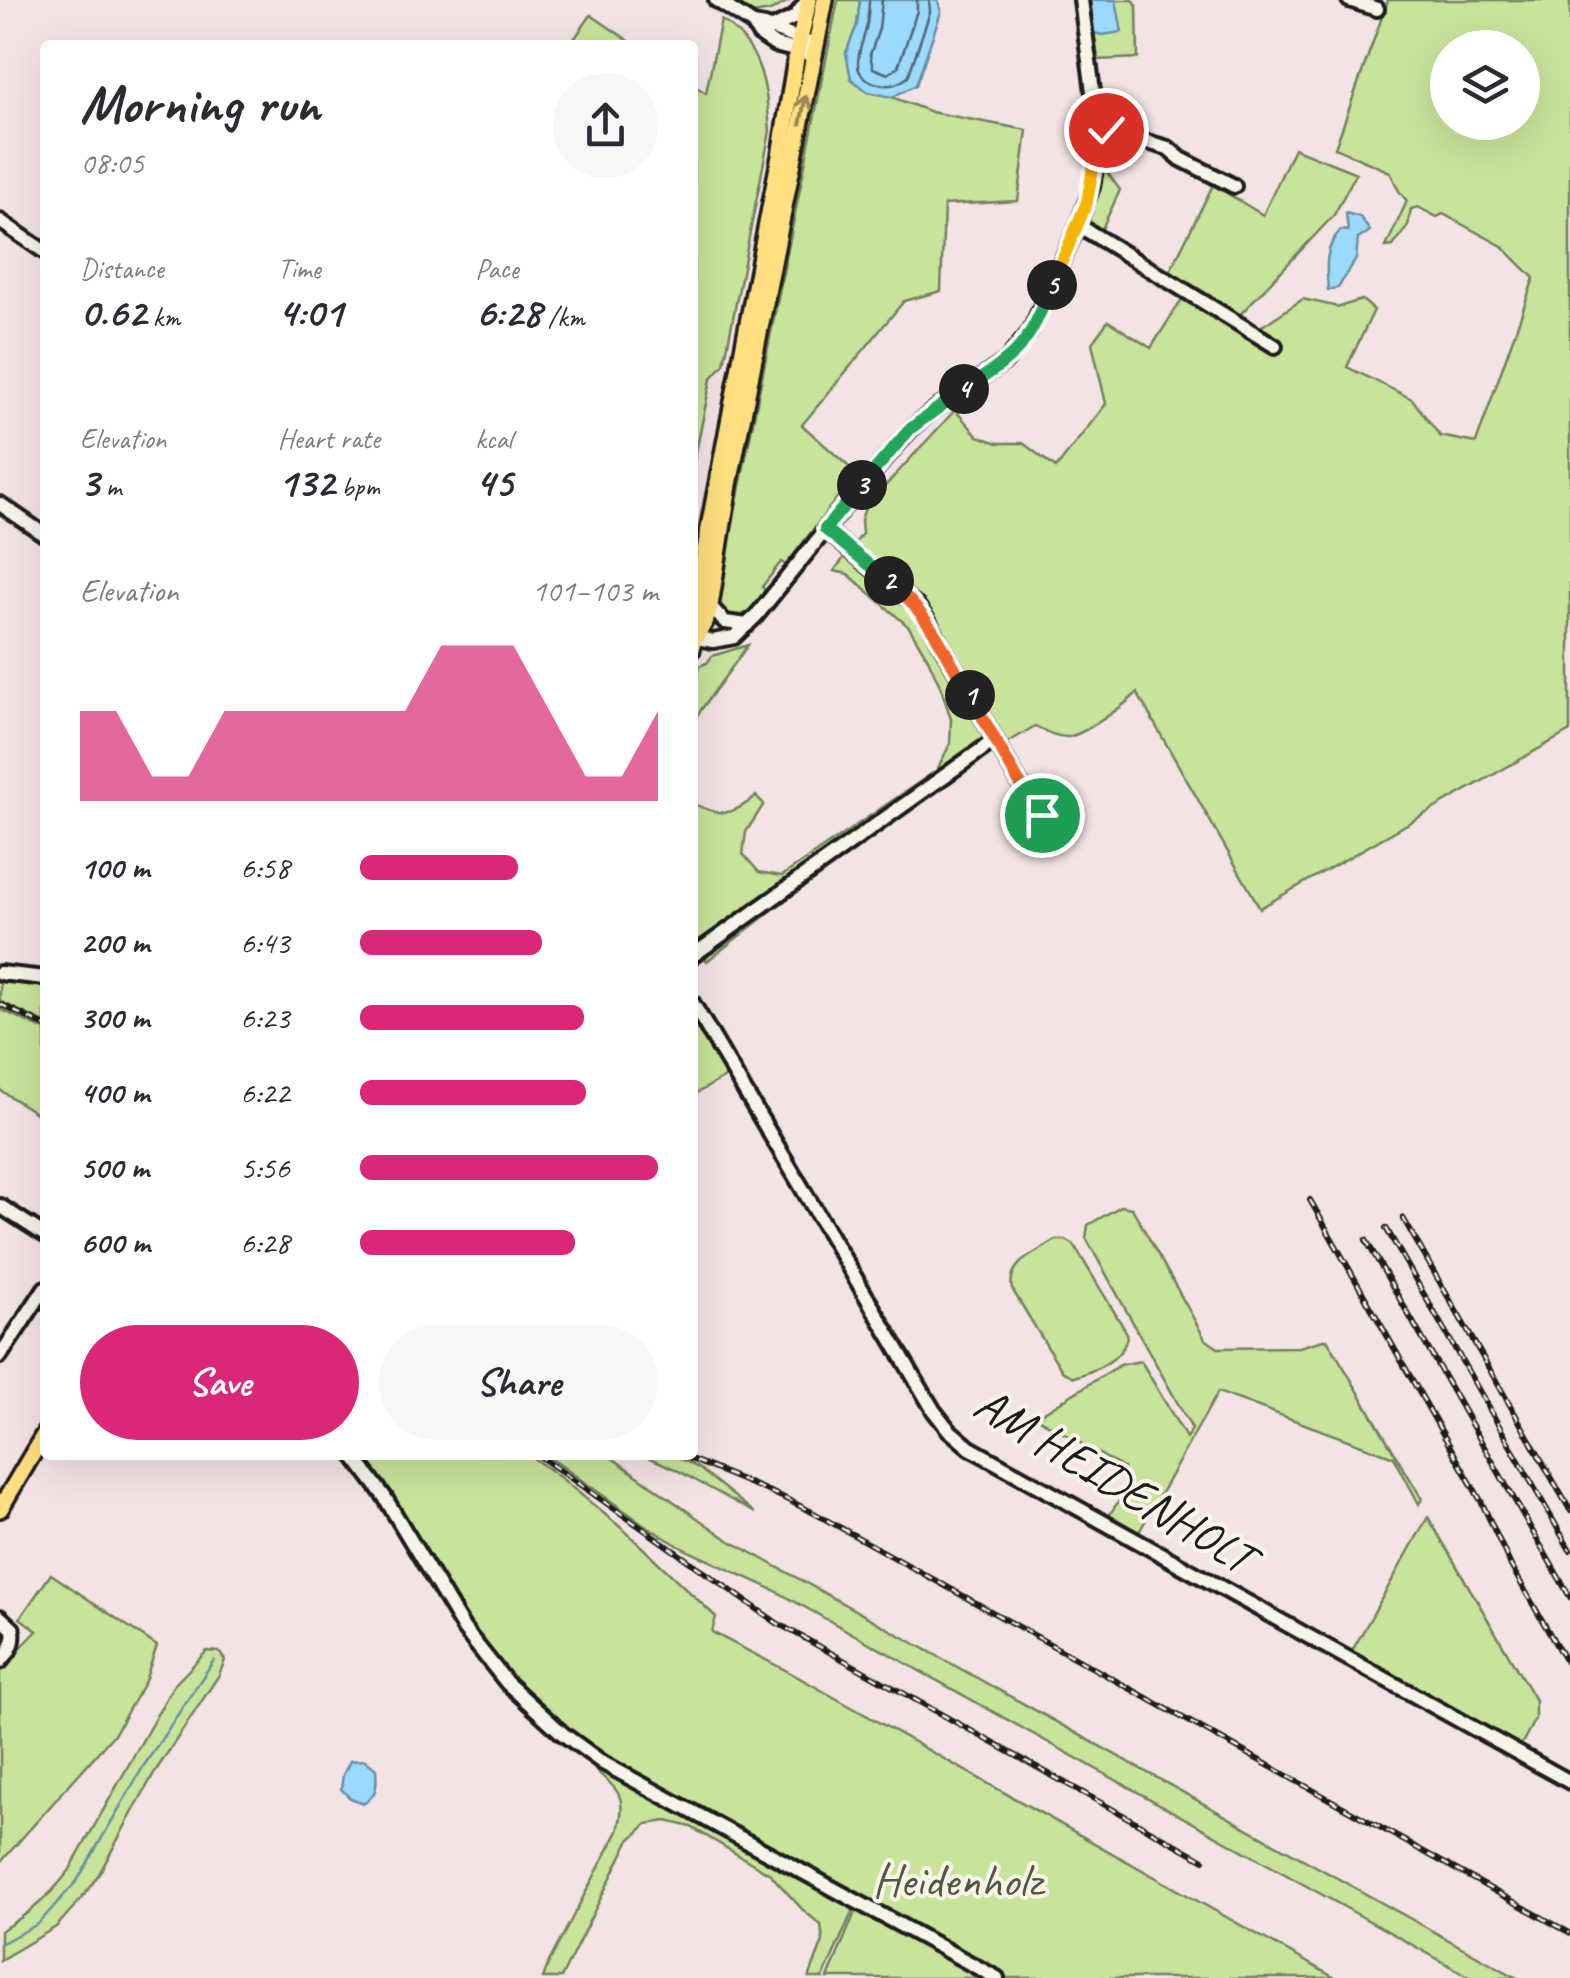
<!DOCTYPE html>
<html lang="en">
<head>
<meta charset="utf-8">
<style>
  body { margin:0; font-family:Caveat,sans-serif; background:#f7f7f7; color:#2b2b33; height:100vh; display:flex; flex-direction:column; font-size:38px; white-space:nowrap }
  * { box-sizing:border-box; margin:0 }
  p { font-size:32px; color:#7c7c81 }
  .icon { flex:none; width:55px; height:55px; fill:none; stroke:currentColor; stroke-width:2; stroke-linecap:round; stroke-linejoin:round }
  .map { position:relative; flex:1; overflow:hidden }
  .panel { position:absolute; left:40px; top:40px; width:658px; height:1420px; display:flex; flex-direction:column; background:#fff; border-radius:10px; box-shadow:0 10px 40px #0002 }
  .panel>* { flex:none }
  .controls { position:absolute; left:1430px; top:30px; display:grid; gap:20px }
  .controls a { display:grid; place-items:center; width:110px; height:110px; border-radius:50%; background:#fff; box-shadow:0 10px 40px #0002; font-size:50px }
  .pin { position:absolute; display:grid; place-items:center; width:85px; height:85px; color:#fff; margin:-42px; border:5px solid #fff; border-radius:50%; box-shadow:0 2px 10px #0007 }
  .km { position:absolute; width:50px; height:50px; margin:-25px; border-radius:50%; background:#222; color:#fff; font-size:28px; line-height:50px; text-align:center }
  .round { display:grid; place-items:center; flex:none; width:105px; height:105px; border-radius:52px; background:#f7f7f7 }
  .headline { display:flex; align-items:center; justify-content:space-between; height:170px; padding:0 40px }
  h1 { font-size:55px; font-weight:700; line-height:75px }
  .metrics { display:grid; grid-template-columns:repeat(3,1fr); gap:15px; height:170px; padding:10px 40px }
  .metrics div { display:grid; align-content:center }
  .metrics b { font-size:42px; font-weight:700 }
  .metrics small { font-size:28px; font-weight:400 }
  .metrics p { font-size:28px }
  .chart { height:280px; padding:20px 40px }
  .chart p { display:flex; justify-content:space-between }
  .chart svg { width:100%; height:180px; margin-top:10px; fill:#db2777; opacity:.7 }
  .action { display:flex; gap:20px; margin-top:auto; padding:20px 40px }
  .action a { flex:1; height:115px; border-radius:60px; background:#db2777; color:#fff; font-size:40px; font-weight:700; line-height:115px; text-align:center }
  .action a+a { background:#f7f7f7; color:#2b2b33 }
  ul { padding:0 40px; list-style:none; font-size:32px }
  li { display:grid; grid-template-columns:160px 120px 1fr; align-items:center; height:75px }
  li i { height:25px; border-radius:12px; background:#db2777 }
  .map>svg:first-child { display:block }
  .green { fill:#c8e49b; stroke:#72805c; stroke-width:2.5; fill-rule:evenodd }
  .water { fill:#9cdafd; stroke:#698ea3; stroke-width:2.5 }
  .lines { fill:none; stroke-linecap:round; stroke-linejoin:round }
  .shore { stroke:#4f6876; stroke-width:2.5 }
  .stream { stroke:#698ea3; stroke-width:2.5 }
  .minor-casing { stroke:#1c1c1c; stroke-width:20 }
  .major-casing { stroke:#1c1c1c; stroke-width:22 }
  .minor { stroke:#f7f3e8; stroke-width:12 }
  .major { stroke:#ffdf80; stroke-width:15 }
  .rail-casing { stroke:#1c1c1c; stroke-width:6 }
  .rail { stroke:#f7f3e8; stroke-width:2.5; stroke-dasharray:8; stroke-linecap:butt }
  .oneway { stroke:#998753 }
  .split-1-casing { stroke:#fff; stroke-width:20 }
  .split-2-casing { stroke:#fff; stroke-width:20 }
  .split-3-casing { stroke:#fff; stroke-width:20 }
  .split-4-casing { stroke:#fff; stroke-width:20 }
  .split-5-casing { stroke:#fff; stroke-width:20 }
  .split-6-casing { stroke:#fff; stroke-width:20 }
  .split-7-casing { stroke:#fff; stroke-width:20 }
  .split-1 { stroke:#f0652b; stroke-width:12 }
  .split-2 { stroke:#f0652b; stroke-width:12 }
  .split-3 { stroke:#22a559; stroke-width:12 }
  .split-4 { stroke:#22a559; stroke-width:12 }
  .split-5 { stroke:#22a559; stroke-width:12 }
  .split-6 { stroke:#f5b400; stroke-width:12 }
  .split-7 { stroke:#f5b400; stroke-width:12 }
  .labels { text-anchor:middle; stroke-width:8; stroke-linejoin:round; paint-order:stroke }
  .street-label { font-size:48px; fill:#1c1c1c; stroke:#f7f3e8 }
  .park-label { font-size:48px; fill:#505842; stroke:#f7f3e8 }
</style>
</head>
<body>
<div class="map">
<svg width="1570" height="1978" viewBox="0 0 1570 1978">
  <rect width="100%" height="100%" fill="#f4e3e5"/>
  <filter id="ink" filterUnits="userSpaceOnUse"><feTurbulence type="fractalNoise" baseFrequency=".01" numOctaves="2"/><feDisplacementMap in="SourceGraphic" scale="20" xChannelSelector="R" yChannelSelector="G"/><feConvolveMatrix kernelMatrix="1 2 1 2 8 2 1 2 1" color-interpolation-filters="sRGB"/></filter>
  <g filter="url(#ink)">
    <!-- green -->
    <g class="green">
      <path d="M733 0H791L770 11 753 14Z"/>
      <path d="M838 0H860L857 25 846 53 868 92 892 97 931 112 1027 130 1018 201 944 205 941 291 904 301 802 425 856 473 786 565 781 562 762 587 765 590C757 602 748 616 733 618L720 610 717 601Z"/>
      <path d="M1090 0H1133L1137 5 1138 58 1098 60Z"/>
      <path d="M1388 0H1570V731L1260 908 1137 693C1125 705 1082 736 1067 737 1055 737 1045 731 1035 726L961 771 856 845 707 961 693 944 692 803C720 817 732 816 756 796L764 804 746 832 743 854 759 872 782 876 937 770 950 744 951 719 941 688 928 659 909 627 848 574 834 571 862 534 861 520 865 508 955 410 978 436 998 443H1023L1056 468 1106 404 1092 343 1108 321 1151 348 1186 293 1168 275 1213 185 1263 215 1294 148 1356 173 1334 215 1236 319 1256 330 1303 299 1338 307 1362 300 1374 310 1347 367 1412 399 1440 436 1476 443 1534 278 1502 246 1443 214 1437 217 1418 207 1411 209 1408 226 1393 246 1386 247 1407 201 1399 191 1390 172 1335 148ZM1448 48H1522V122H1448Z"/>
      <path d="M591 15 635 45H570Z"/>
      <path d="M721 20C762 46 766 85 770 131L724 364 711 379 693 467V85L706 93Z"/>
      <path d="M1100 170 1107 172 1120 190 1100 233 1084 222Z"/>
      <path d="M748 645 693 721V691L699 666 707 663 712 656Z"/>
      <path d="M0 980 45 985V1023L0 1001Z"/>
      <path d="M0 1009 45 1030V1119L0 1090Z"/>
      <path d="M692 1021 727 1076 693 1095H692Z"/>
      <path d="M1121 1206 1132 1208 1205 1339 1218 1348 1299 1347 1327 1339 1422 1499 1419 1504 1394 1457 1218 1392 1139 1532 1109 1515 1126 1491 1123 1468 1036 1417 1120 1365 1141 1361 1186 1438 1192 1429 1086 1238 1088 1225Z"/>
      <path d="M1056 1240H1066L1074 1245 1127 1333C1127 1358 1095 1371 1074 1377L1062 1371 1012 1289C1007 1262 1035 1254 1056 1240Z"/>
      <path d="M360 1455H529L561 1478 625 1531 716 1617 712 1632 789 1672 1335 1978H828L860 1900 607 1760 566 1730 510 1679 468 1628Z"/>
      <path d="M546 1455H608L727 1539 1517 1978H1472L774 1590 684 1549 649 1528Z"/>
      <path d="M644 1455H674L700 1469 755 1513 673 1468Z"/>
      <path d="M1428 1517 1535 1700V1719L1521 1745 1352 1651Z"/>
      <path d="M51 1574 157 1646 145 1681 115 1733 0 1863V1669L37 1631 20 1618Z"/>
      <path d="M207 1651 219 1652 225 1660 219 1675 153 1775 99 1874 82 1898 56 1927 0 1960V1931C30 1913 47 1899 69 1871L173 1686Z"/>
      <path d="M600 1766 855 1906 823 1978H809L823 1941 821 1925 803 1910 770 1874 691 1827 667 1821 647 1824 629 1841 561 1978H543L549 1962 618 1831C626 1796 621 1792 595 1770Z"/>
    </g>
    <!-- water -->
    <g class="water">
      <path d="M860 0H938L941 12 916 85 892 97 868 92 851 79 846 53 857 25Z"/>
      <path d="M1090 0H1116L1122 32 1102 35 1094 33Z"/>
      <path d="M1346 213 1360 217 1370 231 1358 239 1356 259 1338 288 1328 290C1326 267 1324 247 1341 230L1348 231Z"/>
      <path d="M365 1760 376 1769C377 1785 378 1794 364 1803L350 1798 341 1789 343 1775 350 1761Z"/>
    </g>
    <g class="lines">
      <!-- shore -->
      <g class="shore">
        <path d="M869 0C869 8 868 16 867 24 863 47 843 76 879 84 891 87 898 84 908 77L930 12 929 0"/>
        <path d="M882 0 879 29 870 55 873 68 888 74 898 67 917 11V0"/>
      </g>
      <!-- stream -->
      <path class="stream" d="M0 1944 38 1924 77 1881 143 1767 214 1660"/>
      <defs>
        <g id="minor">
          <path d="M716 0 753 24 759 34 775 45 806 53"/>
          <path d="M1349 0 1377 9"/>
          <path d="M753 24 765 26 807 42"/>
          <path d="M771 29 795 17 806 2"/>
          <path d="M1097 130H1106L1168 148 1181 159 1234 186"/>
          <path d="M0 221 45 252"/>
          <path d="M1078 225 1275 346"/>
          <path d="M0 504 45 535"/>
          <path d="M825 529 918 607 928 621 1019 782 1043 815"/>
          <path d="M710 606 725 622 747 625"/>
          <path d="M692 637 713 641 734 637 756 616 852 497 911 429 933 411 1006 361 1030 332 1078 225 1092 187 1095 169V107L1081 0"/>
          <path d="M692 956 995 740"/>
          <path d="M0 973 45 978"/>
          <path d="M692 1002 934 1411 949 1430 970 1448 1570 1782"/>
          <path d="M0 1206 45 1235"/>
          <path d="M0 1356 45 1288"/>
          <path d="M353 1455 384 1496 464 1629 507 1683 563 1734 603 1763 997 1978"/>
          <path d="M0 1617 13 1629C15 1644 10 1651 0 1662"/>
        </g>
        <g id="major">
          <path d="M696 637 706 620 710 606 729 485 825 0"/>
          <path d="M692 649 697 597 710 522 780 156 797 52 809 0"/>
          <path d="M0 1509 45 1433"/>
        </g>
      </defs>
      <!-- minor casing -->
      <use href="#minor" class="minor-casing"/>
      <!-- major casing -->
      <use href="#major" class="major-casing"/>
      <!-- minor -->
      <use href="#minor" class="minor"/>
      <!-- major -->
      <use href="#major" class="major"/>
      <defs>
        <g id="rail">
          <path d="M0 1004 45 1026"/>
          <path d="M1310 1200 1481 1501 1511 1566 1570 1669"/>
          <path d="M1403 1218 1570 1510"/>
          <path d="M1386 1228 1570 1550"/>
          <path d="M1366 1240 1570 1597"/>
          <path d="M538 1455 777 1623 1204 1860"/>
          <path d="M681 1455 782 1497 814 1513 1570 1933"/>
        </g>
      </defs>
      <!-- rail casing -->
      <use href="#rail" class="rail-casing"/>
      <!-- rail -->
      <use href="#rail" class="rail"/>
    </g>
    <!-- one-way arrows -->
    <defs><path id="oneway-shaft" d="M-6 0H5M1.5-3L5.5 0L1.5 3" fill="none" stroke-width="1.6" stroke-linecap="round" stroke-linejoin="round" transform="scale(2.5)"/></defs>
    <use class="oneway" href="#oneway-shaft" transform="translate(803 110) rotate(-79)"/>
  </g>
  <g class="lines" filter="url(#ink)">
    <defs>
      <path id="split-1" d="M970 695 1019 782 1042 815"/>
      <path id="split-2" d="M889 581C930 615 944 650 970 695"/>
      <path id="split-3" d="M862 485 825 529 889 581"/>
      <path id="split-4" d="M862 485 910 429 964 389"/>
      <path id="split-5" d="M964 389C978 380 993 372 1005 361 1030 342 1041 312 1052 285"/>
      <path id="split-6" d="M1052 285 1087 202 1096 152"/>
      <path id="split-7" d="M1096 152 1097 130H1106"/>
    </defs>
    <!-- split-1 casing -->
    <use href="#split-1" class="split-1-casing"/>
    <!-- split-2 casing -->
    <use href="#split-2" class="split-2-casing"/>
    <!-- split-3 casing -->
    <use href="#split-3" class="split-3-casing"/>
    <!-- split-4 casing -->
    <use href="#split-4" class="split-4-casing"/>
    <!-- split-5 casing -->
    <use href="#split-5" class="split-5-casing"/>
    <!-- split-6 casing -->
    <use href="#split-6" class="split-6-casing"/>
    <!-- split-7 casing -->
    <use href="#split-7" class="split-7-casing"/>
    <!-- split-1 -->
    <use href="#split-1" class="split-1"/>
    <!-- split-2 -->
    <use href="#split-2" class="split-2"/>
    <!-- split-3 -->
    <use href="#split-3" class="split-3"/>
    <!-- split-4 -->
    <use href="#split-4" class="split-4"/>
    <!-- split-5 -->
    <use href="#split-5" class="split-5"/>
    <!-- split-6 -->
    <use href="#split-6" class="split-6"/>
    <!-- split-7 -->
    <use href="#split-7" class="split-7"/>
  </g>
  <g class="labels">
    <!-- street labels -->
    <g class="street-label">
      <text transform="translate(1115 1479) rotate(31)" y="17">AM HEIDENHOLT</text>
    </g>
    <!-- park labels -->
    <g class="park-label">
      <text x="957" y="1896">Heidenholz</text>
    </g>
  </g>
</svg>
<div class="controls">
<a><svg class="icon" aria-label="layers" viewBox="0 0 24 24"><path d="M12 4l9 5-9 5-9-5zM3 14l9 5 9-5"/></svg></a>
</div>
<div class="pin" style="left:1042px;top:815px;background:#1e9e55"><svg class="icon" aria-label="arrive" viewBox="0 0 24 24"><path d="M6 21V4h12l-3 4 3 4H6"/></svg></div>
<div class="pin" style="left:1106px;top:130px;background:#d93025"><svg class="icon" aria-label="check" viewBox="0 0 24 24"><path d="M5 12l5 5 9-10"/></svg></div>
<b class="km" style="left:970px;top:695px">1</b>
<b class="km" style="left:889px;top:581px">2</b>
<b class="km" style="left:862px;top:485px">3</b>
<b class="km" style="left:964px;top:389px">4</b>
<b class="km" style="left:1052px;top:285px">5</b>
<section class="panel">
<div class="headline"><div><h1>Morning run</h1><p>08:05</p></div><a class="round"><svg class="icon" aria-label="share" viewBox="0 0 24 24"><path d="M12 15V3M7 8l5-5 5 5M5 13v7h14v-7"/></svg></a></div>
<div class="metrics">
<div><p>Distance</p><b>0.62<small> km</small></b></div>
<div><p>Time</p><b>4:01</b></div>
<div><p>Pace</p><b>6:28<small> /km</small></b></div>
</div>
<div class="metrics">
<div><p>Elevation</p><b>3<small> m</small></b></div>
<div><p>Heart rate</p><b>132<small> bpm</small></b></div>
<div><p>kcal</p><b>45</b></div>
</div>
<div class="chart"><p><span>Elevation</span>101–103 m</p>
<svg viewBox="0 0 160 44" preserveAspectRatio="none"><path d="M0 44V22L10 22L20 38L30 38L40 22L50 22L60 22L70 22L80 22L90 22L100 6L110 6L120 6L130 22L140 38L150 38L160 22V44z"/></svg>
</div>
<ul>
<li><b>100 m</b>6:58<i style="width:53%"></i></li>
<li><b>200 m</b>6:43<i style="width:61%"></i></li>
<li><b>300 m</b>6:23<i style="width:75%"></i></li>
<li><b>400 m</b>6:22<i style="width:76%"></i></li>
<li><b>500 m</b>5:56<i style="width:100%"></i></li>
<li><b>600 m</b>6:28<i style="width:72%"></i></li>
</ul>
<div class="action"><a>Save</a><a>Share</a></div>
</section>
</div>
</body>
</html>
